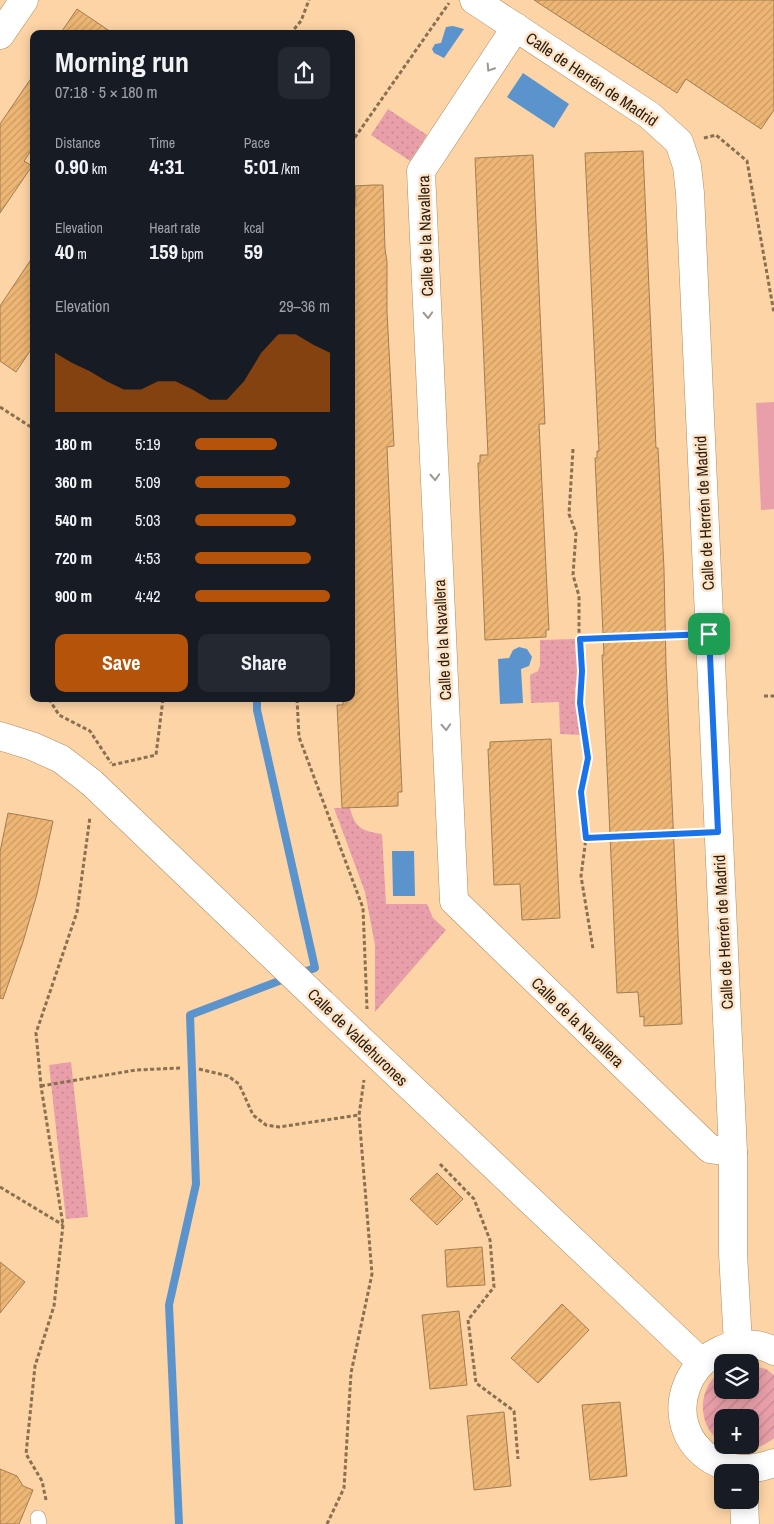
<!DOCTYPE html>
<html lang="en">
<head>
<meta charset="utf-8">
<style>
  body { margin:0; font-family:"Archivo Narrow",sans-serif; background:#242831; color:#f1f3f6; height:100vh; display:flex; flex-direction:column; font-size:19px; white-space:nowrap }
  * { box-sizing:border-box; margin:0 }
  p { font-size:16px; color:#9ea1a6 }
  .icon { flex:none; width:28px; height:28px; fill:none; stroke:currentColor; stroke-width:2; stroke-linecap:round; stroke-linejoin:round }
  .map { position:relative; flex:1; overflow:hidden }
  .side { position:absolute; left:30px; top:30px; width:325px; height:672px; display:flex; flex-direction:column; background:#171b24; border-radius:10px; box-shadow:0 2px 12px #0003 }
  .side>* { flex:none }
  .tools { position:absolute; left:714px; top:1354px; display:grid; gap:10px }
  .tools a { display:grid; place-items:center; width:45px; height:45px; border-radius:10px; background:#171b24; box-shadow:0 2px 12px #0003; font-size:25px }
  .pin { position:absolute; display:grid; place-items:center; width:42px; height:42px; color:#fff; margin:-21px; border-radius:10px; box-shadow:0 2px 8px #0006 }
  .round { display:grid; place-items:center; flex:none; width:52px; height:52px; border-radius:10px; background:#242831 }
  .summary { display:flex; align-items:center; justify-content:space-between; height:85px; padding:0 25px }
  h1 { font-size:28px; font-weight:800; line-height:38px }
  .stats { display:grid; grid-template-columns:repeat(3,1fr); gap:8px; height:85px; padding:5px 25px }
  .stats div { display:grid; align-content:center }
  .stats b { font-size:21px; font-weight:800 }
  .stats small { font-size:14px; font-weight:400 }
  .stats p { font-size:14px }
  .chart { height:140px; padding:10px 25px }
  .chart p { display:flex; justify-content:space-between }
  .chart svg { width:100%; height:90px; margin-top:5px; fill:#b45309; opacity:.7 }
  .button { display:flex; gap:10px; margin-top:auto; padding:10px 25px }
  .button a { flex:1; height:58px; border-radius:10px; background:#b45309; color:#fff; font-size:20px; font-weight:800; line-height:58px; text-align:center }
  .button a+a { background:#242831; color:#f1f3f6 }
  ul { padding:0 25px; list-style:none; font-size:16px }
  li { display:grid; grid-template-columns:80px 60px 1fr; align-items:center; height:38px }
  li i { height:12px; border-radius:6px; background:#b45309 }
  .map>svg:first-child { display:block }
  .grass { fill:url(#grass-dots) }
  .garden { fill:url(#garden-furrows) }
  .pitch { fill:#e89fa9 }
  .water { fill:#5b93cc }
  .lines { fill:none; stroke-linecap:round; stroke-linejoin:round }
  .stream { stroke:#5b93cc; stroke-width:8 }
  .building { fill:url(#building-hatch); stroke:#a27d52 }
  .lane-casing { stroke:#b18c60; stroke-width:16 }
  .street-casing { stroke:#b18c60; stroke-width:29 }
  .path { stroke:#8a7051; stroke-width:3; stroke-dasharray:4 2.5; stroke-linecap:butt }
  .lane { stroke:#fff; stroke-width:15 }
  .street { stroke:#fff; stroke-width:28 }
  .street-bridge-casing { stroke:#b18c60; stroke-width:29; stroke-linecap:butt }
  .street-bridge { stroke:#fff; stroke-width:28 }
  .oneway { stroke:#9f9890 }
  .route-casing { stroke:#fff; stroke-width:10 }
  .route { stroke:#1a73e8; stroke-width:6 }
  .labels { text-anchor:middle; stroke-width:5; stroke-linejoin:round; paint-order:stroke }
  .street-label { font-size:16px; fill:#2a1b09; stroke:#fde4c9 }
</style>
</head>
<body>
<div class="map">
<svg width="774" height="1524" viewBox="0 0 774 1524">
  <defs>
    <pattern id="grass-dots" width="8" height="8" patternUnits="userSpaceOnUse" patternTransform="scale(1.25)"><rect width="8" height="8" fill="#e89fa9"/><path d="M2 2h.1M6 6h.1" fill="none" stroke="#c78890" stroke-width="1.8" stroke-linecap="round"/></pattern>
    <pattern id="garden-furrows" width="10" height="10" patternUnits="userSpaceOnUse" patternTransform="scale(1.25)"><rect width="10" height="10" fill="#e89fa9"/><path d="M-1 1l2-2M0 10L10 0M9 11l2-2" fill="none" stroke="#c78890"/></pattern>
    <pattern id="building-hatch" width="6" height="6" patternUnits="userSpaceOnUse" patternTransform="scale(1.25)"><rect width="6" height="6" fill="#edb674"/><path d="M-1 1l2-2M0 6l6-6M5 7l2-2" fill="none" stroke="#cb9c63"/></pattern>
  </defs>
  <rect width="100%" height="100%" fill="#fcd4a6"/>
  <!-- grass -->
  <g class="grass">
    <path d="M388 109 427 135 410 161 371 135Z"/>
    <path d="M575 639 576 657 579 670 575 689 577 715 581 735 560 734 559 702 531 703 530 675 538 671 540 665V640Z"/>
    <path d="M334 808H350C355 829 363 831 382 834L386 904H427L433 918 446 930 375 1012V945L365 892Z"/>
    <path d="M71 1062 88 1217 66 1219 49 1065Z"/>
  </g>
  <!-- garden -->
  <path class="garden" d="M750 1365 766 1369 774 1375V1438C760 1450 743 1452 727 1445H750V1418H722V1442C696 1427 697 1386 722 1371V1390H750Z"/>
  <!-- pitch -->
  <path class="pitch" d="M774 402V509L761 510 756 403Z"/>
  <!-- water -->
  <g class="water">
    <path d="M453 26 464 29 444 58 434 53 432 49 435 44 441 43 446 27Z"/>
    <path d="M523 73 569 104 554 128 507 97Z"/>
    <path d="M519 647 527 649 532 657 529 666 521 669 523 703 500 704 498 659 509 658 513 650Z"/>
    <path d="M392 851H414L415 896H393Z"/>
  </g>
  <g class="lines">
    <!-- stream -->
    <g class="stream">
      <path d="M257 699V710L315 968 298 974"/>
      <path d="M179 1524 169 1305 196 1184 190 1015 287 978"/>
    </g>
  </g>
  <!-- building -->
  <g class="building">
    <path d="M534 0H774V110L761 129 686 79 677 93Z"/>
    <path d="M77 9 114 34H60Z"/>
    <path d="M34 74V146L24 161 32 166 0 213V124Z"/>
    <path d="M643 151 656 448H658L664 569 666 666 682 1024 644 1026V1016L640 1017 638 992 617 993 602 655H604L595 458H597V451H599L585 153Z"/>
    <path d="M533 155 545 424H539L549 630H546V637L485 640 478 463H480V455H488L475 158Z"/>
    <path d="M373 185H383L385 249 387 262V312L394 446 387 447 402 792H398V806L342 808 337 705H343V699H351V205H356L355 186Z"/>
    <path d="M34 255V345L16 372 0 361V306Z"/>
    <path d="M551 739 560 918 522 920 520 884 494 885 488 749H490V742Z"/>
    <path d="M8 813 53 821 37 894 23 942 3 999 0 998V852Z"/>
    <path d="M437 1173 463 1199 437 1225 410 1199Z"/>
    <path d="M482 1247 485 1285 447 1287 445 1250Z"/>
    <path d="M0 1262 25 1282 0 1313Z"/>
    <path d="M562 1304 589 1330 538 1383 511 1358Z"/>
    <path d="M459 1311 467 1385 430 1389 422 1315Z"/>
    <path d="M620 1402 627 1476 590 1480 582 1405Z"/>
    <path d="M504 1412 511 1486 474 1490 467 1416Z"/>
    <path d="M0 1469 17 1476 23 1486 33 1490 19 1524H0Z"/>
  </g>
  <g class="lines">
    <defs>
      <path id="lane" d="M38 1518 39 1524"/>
      <g id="street">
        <path d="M474 0 649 115 679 142 687 166 690 193 733 1152V1253L738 1344"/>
        <path d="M516 27 421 171 454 901 710 1149 733 1152"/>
        <path d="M0 35 24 0"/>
        <path d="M0 736 32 746 61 759 92 783"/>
        <path d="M322 1003 701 1362"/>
        <path d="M774 1351C768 1348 762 1345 756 1345 688 1337 654 1424 712 1460 732 1472 752 1471 774 1463"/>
        <path d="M744 1500 745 1524"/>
      </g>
    </defs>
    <!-- lane casing -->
    <use href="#lane" class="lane-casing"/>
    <!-- street casing -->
    <use href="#street" class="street-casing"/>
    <!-- path -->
    <g class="path">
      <path d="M290 34 301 21 309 0"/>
      <path d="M704 138 716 135 747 161 774 313"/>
      <path d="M351 143 449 3"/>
      <path d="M0 407 34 429"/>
      <path d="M573 449 569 514 576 533 573 575 579 596V639L582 671 580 703 588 758 581 792 586 838 581 876 593 949"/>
      <path d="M579 639 684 635"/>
      <path d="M34 667 32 671 34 673"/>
      <path d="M764 696H774"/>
      <path d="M49 699 59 715 90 731 111 763"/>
      <path d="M297 699 299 737 363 908 367 1009"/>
      <path d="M112 765 156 755 163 699"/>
      <path d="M586 838 693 834"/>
      <path d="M199 1069 228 1076 239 1084 253 1115 266 1125 279 1127 359 1115"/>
      <path d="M41 1086 136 1070 180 1068"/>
      <path d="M440 1164 474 1199 490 1240 494 1287 468 1320 476 1383 514 1411 518 1459"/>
      <path d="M0 1187 63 1225"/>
      <path d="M46 1500 42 1481 26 1454 35 1366 54 1306 63 1225 41 1086 36 1033 77 912 90 817"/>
      <path d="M327 1524 344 1488 351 1373 372 1274 359 1115 364 1080"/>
    </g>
    <!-- lane -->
    <use href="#lane" class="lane"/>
    <!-- street -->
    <use href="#street" class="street"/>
    <defs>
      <path id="street-bridge" d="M92 783 322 1003"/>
    </defs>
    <!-- street-bridge casing -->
    <use href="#street-bridge" class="street-bridge-casing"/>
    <!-- street-bridge -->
    <use href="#street-bridge" class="street-bridge"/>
  </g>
  <!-- one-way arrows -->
  <defs><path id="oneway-chevron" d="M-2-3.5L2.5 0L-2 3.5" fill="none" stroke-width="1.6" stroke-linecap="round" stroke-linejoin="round" transform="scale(1.25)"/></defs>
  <g class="oneway">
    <use href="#oneway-chevron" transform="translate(490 68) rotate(123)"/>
    <use href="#oneway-chevron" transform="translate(428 315) rotate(87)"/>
    <use href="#oneway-chevron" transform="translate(435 477) rotate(87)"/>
    <use href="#oneway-chevron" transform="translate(446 727) rotate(87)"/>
  </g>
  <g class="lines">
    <defs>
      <path id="route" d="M709 634 718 832 586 838 581 792 588 758 580 703 582 671 580 639Z"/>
    </defs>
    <!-- route casing -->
    <use href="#route" class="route-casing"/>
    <!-- route -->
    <use href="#route" class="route"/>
  </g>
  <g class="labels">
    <!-- street labels -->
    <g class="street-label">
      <text transform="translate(592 79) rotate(34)" y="6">Calle de Herrén de Madrid</text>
      <text transform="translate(425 236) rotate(-92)" y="6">Calle de la Navallera</text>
      <text transform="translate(704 513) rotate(-93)" y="6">Calle de Herrén de Madrid</text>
      <text transform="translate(442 640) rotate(-93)" y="6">Calle de la Navallera</text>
      <text transform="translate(723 932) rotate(-93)" y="6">Calle de Herrén de Madrid</text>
      <text transform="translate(578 1022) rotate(44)" y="6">Calle de la Navallera</text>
      <text transform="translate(358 1037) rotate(44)" y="6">Calle de Valdehurones</text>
    </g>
  </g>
</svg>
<div class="tools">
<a><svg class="icon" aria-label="layers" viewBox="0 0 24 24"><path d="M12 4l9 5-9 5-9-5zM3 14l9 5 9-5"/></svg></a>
<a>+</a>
<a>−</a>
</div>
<div class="pin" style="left:709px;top:634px;background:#1e9e55"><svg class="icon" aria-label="arrive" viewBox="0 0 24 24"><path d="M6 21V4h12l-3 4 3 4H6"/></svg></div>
<section class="side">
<div class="summary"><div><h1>Morning run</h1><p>07:18 · 5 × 180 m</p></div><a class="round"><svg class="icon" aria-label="share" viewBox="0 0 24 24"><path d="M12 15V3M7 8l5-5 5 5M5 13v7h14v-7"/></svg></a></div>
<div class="stats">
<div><p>Distance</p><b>0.90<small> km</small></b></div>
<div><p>Time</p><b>4:31</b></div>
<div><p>Pace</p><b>5:01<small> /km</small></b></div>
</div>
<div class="stats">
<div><p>Elevation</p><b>40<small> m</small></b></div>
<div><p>Heart rate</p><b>159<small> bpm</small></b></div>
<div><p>kcal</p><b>59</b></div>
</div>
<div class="chart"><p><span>Elevation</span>29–36 m</p>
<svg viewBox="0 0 160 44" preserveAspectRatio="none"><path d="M0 44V15L10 20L20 24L30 29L40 33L50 33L60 29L70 29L80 33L90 38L100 38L110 29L120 15L130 6L140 6L150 11L160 15V44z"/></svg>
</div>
<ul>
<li><b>180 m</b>5:19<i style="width:61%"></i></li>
<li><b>360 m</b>5:09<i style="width:70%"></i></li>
<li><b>540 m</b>5:03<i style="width:75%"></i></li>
<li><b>720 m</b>4:53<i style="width:86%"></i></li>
<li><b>900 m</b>4:42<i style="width:100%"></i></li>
</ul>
<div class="button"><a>Save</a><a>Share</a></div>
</section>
</div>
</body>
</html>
